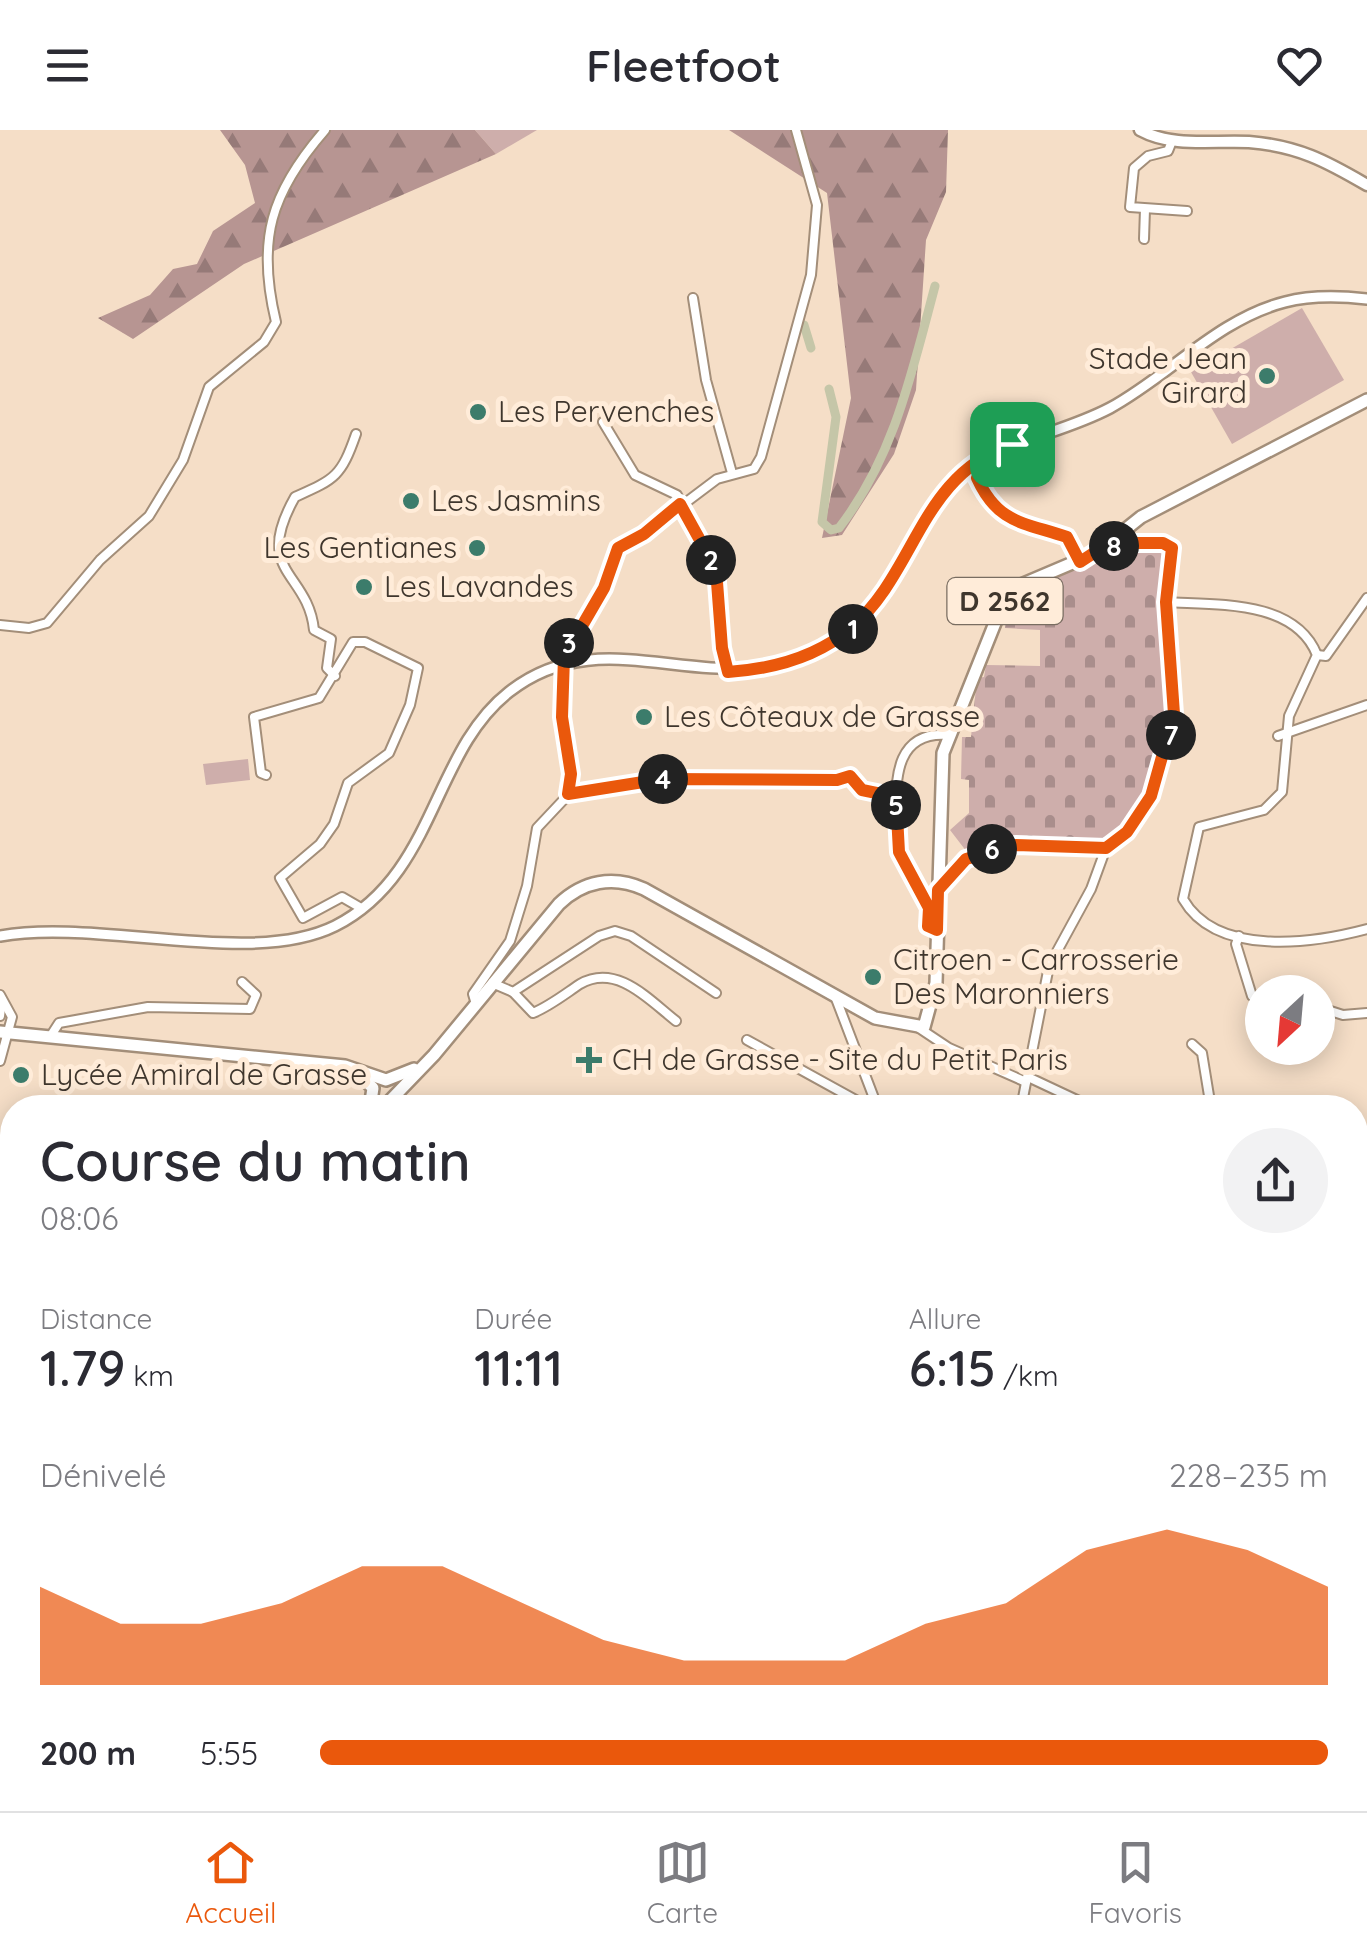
<!DOCTYPE html>
<html lang="fr">
<head>
<meta charset="utf-8">
<style>
  body { margin:0; font-family:Quicksand,sans-serif; background:#f2f2f3; color:#2b2b33; height:100vh; display:flex; flex-direction:column; font-size:38px; white-space:nowrap }
  * { box-sizing:border-box; margin:0 }
  p { font-size:32px; color:#7c7c81 }
  .icon { flex:none; width:55px; height:55px; fill:none; stroke:currentColor; stroke-width:2; stroke-linecap:round; stroke-linejoin:round }
  .map { position:relative; flex:1; overflow:hidden }
  .panel { position:absolute; left:0px; top:965px; width:1368px; height:718px; display:flex; flex-direction:column; background:#fff; border-radius:40px 40px 0 0; box-shadow:0 5px 25px #0003 }
  .panel>* { flex:none }
  .needle { width:65px; rotate:206deg }
  .buttons { position:absolute; left:1245px; top:845px; display:grid; gap:20px }
  .buttons a { display:grid; place-items:center; width:90px; height:90px; border-radius:50%; background:#fff; box-shadow:0 5px 25px #0003; font-size:50px }
  .pin { position:absolute; display:grid; place-items:center; width:85px; height:85px; color:#fff; margin:-42px; border-radius:20px; box-shadow:0 5px 15px #0006 }
  .km { position:absolute; width:50px; height:50px; margin:-25px; border-radius:50%; background:#222; color:#fff; font-size:28px; line-height:50px; text-align:center }
  .round { display:grid; place-items:center; flex:none; width:105px; height:105px; border-radius:52px; background:#f2f2f3 }
  .overview { display:flex; align-items:center; justify-content:space-between; height:170px; padding:0 40px }
  h1 { font-size:55px; font-weight:600; line-height:75px }
  .stats { display:grid; grid-template-columns:repeat(3,1fr); gap:15px; height:170px; padding:10px 40px }
  .stats div { display:grid; align-content:center }
  .stats b { font-size:50px; font-weight:600 }
  .stats small { font-size:28px; font-weight:400 }
  .stats p { font-size:28px }
  .chart { height:280px; padding:20px 40px }
  .chart p { display:flex; justify-content:space-between }
  .chart svg { width:100%; height:180px; margin-top:10px; fill:#ea580c; opacity:.7 }
  ul { padding:0 40px; list-style:none; font-size:32px }
  li { display:grid; grid-template-columns:160px 120px 1fr; align-items:center; height:75px }
  li i { height:25px; border-radius:12px; background:#ea580c }
  header { display:flex; justify-content:space-between; align-items:center; height:130px; padding:0 40px; background:#fff; font-size:45px; font-weight:600 }
  .menu { display:flex; justify-content:space-around; align-items:center; height:140px; border-top:2px solid #e1e1e2; background:#fff; font-size:28px; color:#7c7c81 }
  .menu a { display:grid; justify-items:center; gap:5px }
  .menu .current { color:#ea580c }
  .map>svg:first-child { display:block }
  .green { fill:#ceaeab }
  .forest { fill:url(#forest-firs) }
  .cemetery { fill:url(#cemetery-stones) }
  .lines { fill:none; stroke-linecap:round; stroke-linejoin:round }
  .stream { stroke:#c5c6a8; stroke-width:2.5 }
  .canal { stroke:#c5c6a8; stroke-width:9 }
  .minor-casing { stroke:#a38e79; stroke-width:12 }
  .tertiary-casing { stroke:#a38e79; stroke-width:14 }
  .secondary-casing { stroke:#a38e79; stroke-width:15 }
  .primary-casing { stroke:#a38e79; stroke-width:16 }
  .minor { stroke:#fff; stroke-width:8 }
  .tertiary { stroke:#fff; stroke-width:9 }
  .secondary { stroke:#fff; stroke-width:10 }
  .primary { stroke:#fff; stroke-width:11 }
  .minor-bridge-casing { stroke:#a38e79; stroke-width:12; stroke-linecap:butt }
  .minor-bridge { stroke:#fff; stroke-width:8 }
  .route-casing { stroke:#fff; stroke-width:20 }
  .route { stroke:#ea580c; stroke-width:12 }
  .poi-dot { fill:#3c7c6b; stroke:#ffecd9; stroke-width:4 }
  .labels { text-anchor:middle; stroke-width:10; stroke-linejoin:round; paint-order:stroke }
  .shield { fill:#ffecd9; stroke:#796d61; stroke-width:2.5 }
  .shield-label { font-size:28px; font-weight:bold; fill:#3f362d }
  .poi-label { font-size:30px; fill:#3f362d; stroke:#ffecd9; text-anchor:start }
</style>
</head>
<body>
<header><svg class="icon" aria-label="menu" viewBox="0 0 24 24"><path d="M4 6h16M4 12h16M4 18h16"/></svg>Fleetfoot<svg class="icon" aria-label="heart" viewBox="0 0 24 24"><path d="M12 20l-8-8c-3-5 5-10 8-4 3-6 11-1 8 4z"/></svg></header>
<div class="map">
<svg width="1367" height="1681" viewBox="0 0 1367 1681">
  <defs>
    <pattern id="forest-firs" width="22" height="20" patternUnits="userSpaceOnUse" patternTransform="scale(2.5)"><rect width="22" height="20" fill="#b79592"/><path d="M5 1l3.5 6h-7zM16 11l3.5 6h-7z" fill="#967a78"/></pattern>
    <pattern id="cemetery-stones" width="16" height="16" patternUnits="userSpaceOnUse" patternTransform="scale(2.5)"><rect width="16" height="16" fill="#ceaeab"/><path d="M2 7V4a2 2 0 0 1 4 0v3zM10 15v-3a2 2 0 0 1 4 0v3z" fill="#a98e8c"/></pattern>
  </defs>
  <rect width="100%" height="100%" fill="#f5dec7"/>
  <!-- green -->
  <g class="green">
    <path d="M475 0H537L496 24Z"/>
    <path d="M1302 178 1344 250 1232 314 1191 242Z"/>
    <path d="M248 629 250 650 206 655 203 634Z"/>
  </g>
  <!-- forest -->
  <g class="forest">
    <path d="M220 0H475L496 24 244 134 133 209 98 188 150 165 173 139 197 134 213 101 255 73 245 35Z"/>
    <path d="M729 0H948L946 62 926 110 916 260 894 324 842 405 822 408 851 268 827 63Z"/>
    <path d="M1367 1410V1681H1235L1225 1670H1355V1411Z"/>
    <path d="M1000 1670H1070L1086 1681H1016Z"/>
  </g>
  <!-- cemetery -->
  <path class="cemetery" d="M1162 416 1168 420 1164 542 1171 583 1149 665 1131 693 1102 713 993 708 970 726 950 700 969 683V650L961 649 962 607H971L977 548 984 547 986 535 1040 536V500L1005 498C1010 449 1120 417 1162 416Z"/>
  <g class="lines">
    <!-- stream -->
    <g class="stream">
      <path d="M1355 1612 1367 1609"/>
      <path d="M1329 1681 1332 1670"/>
    </g>
    <!-- canal -->
    <g class="canal">
      <path d="M804 195 811 218"/>
      <path d="M829 259 836 287 822 392 831 400 839 398C894 327 912 242 935 156"/>
      <path d="M1355 1443 1367 1440"/>
      <path d="M1016 1670 1029 1681"/>
      <path d="M1096 1670 1113 1681"/>
    </g>
    <defs>
      <g id="minor">
        <path d="M1172 11 1168 21 1148 26 1134 38 1130 77 1187 81"/>
        <path d="M1144 109 1145 79"/>
        <path d="M693 168 706 250 732 343"/>
        <path d="M603 292 635 345 677 365 717 439 721 518 728 541"/>
        <path d="M991 330 977 348C998 394 1024 392 1067 407L1080 432"/>
        <path d="M1166 472C1215 475 1295 469 1317 525L1289 586 1282 662 1264 680 1199 697 1183 769C1217 828 1314 813 1367 799"/>
        <path d="M0 495 29 498 47 493 100 430 149 386 183 330 209 257 264 212 276 192C256 110 271 62 325 0"/>
        <path d="M1317 525 1326 526 1367 468"/>
        <path d="M563 527 604 457 618 418 644 404 717 349 754 339 761 327 811 145 817 75 796 0"/>
        <path d="M335 546 327 538 331 509 314 500C308 441 252 443 295 367 335 349 341 347 356 304"/>
        <path d="M563 550C561 589 574 626 569 664"/>
        <path d="M1278 606 1367 575"/>
        <path d="M266 645 261 643 254 587 319 568 353 512H365L418 538 410 575 389 623 348 653 334 694 320 714 280 748 303 788 342 767 361 778"/>
        <path d="M1106 718 1127 702 1151 667 1172 600 1166 456 1172 418 1163 413H1109"/>
        <path d="M938 760 959 734 993 719 1106 718"/>
        <path d="M937 799 928 796C930 766 910 750 900 723 895 711 897 696 896 683 895 645 898 601 948 605"/>
        <path d="M1239 806 1236 814 1252 866 1262 870"/>
        <path d="M492 853 513 862 599 806 615 801 631 806 716 863"/>
        <path d="M513 862 533 883C550 876 565 864 580 854 617 833 649 870 676 891"/>
        <path d="M0 865 12 887 0 931"/>
        <path d="M476 874 473 864 510 811 527 756 537 698 569 664 662 649 837 650 849 646 861 660 896 667"/>
        <path d="M1318 877 1343 885 1367 883"/>
        <path d="M0 886 2 870"/>
        <path d="M919 898 949 918 1026 952"/>
        <path d="M50 907 59 893 148 877 250 879 256 865 242 852"/>
        <path d="M747 910 863 974 877 976 835 866"/>
        <path d="M1192 914 1202 923 1211 978"/>
        <path d="M1028 947 1094 978"/>
        <path d="M1021 978 1049 836 1091 759 1106 718"/>
        <path d="M1355 1133 1367 1118"/>
        <path d="M1355 1231 1367 1226"/>
        <path d="M1355 1336 1367 1338"/>
        <path d="M0 1346 12 1371"/>
        <path d="M7 1516 12 1446"/>
        <path d="M228 1670 239 1681"/>
        <path d="M786 1670 792 1681"/>
        <path d="M469 1672 497 1681"/>
        <path d="M523 1681 535 1670"/>
      </g>
      <g id="tertiary">
        <path d="M0 806C98 788 250 838 335 796 436 745 432 622 509 562 611 481 721 585 839 509 892 476 906 409 945 364 995 307 1049 310 1110 278 1169 246 1218 189 1285 172 1312 165 1340 166 1367 169"/>
        <path d="M129 1681 140 1679 144 1670"/>
      </g>
      <g id="secondary">
        <path d="M1140 0C1173 18 1213 10 1249 12 1298 16 1326 31 1367 55"/>
        <path d="M0 1607 12 1600"/>
        <path d="M200 1670 208 1681"/>
        <path d="M69 1681 131 1670"/>
        <path d="M468 1681 470 1670"/>
      </g>
      <g id="primary">
        <path d="M0 902 345 936 386 950 414 939"/>
        <path d="M357 943 373 958 370 978"/>
        <path d="M383 978 434 925 559 774C583 751 613 745 644 759L875 888 924 897 936 853 943 623 1003 473 1023 454 1096 423 1141 387 1367 270"/>
        <path d="M0 1534 12 1510"/>
      </g>
    </defs>
    <!-- minor casing -->
    <use href="#minor" class="minor-casing"/>
    <!-- tertiary casing -->
    <use href="#tertiary" class="tertiary-casing"/>
    <!-- secondary casing -->
    <use href="#secondary" class="secondary-casing"/>
    <!-- primary casing -->
    <use href="#primary" class="primary-casing"/>
    <!-- minor -->
    <use href="#minor" class="minor"/>
    <!-- tertiary -->
    <use href="#tertiary" class="tertiary"/>
    <!-- secondary -->
    <use href="#secondary" class="secondary"/>
    <!-- primary -->
    <use href="#primary" class="primary"/>
    <defs>
      <path id="minor-bridge" d="M563 550V527"/>
    </defs>
    <!-- minor-bridge casing -->
    <use href="#minor-bridge" class="minor-bridge-casing"/>
    <!-- minor-bridge -->
    <use href="#minor-bridge" class="minor-bridge"/>
  </g>
  <g class="lines">
    <defs>
      <path id="route" d="M1012 314 977 348C998 394 1023 392 1067 407L1080 432 1109 413H1163L1172 418 1166 472 1174 584 1151 666 1127 702 1106 718 1016 715 966 729 938 760 937 800 928 796 929 778 899 722 896 667 862 660 850 646 837 650 662 649 568 664 571 644 562 587 564 527 604 458 618 418 644 404 680 374 716 439 722 518 728 542C931 528 881 360 1012 314Z"/>
    </defs>
    <!-- route casing -->
    <use href="#route" class="route-casing"/>
    <!-- route -->
    <use href="#route" class="route"/>
  </g>
  <!-- markers -->
  <g class="poi-dot">
    <circle cx="1267" cy="246" r="10"/>
    <circle cx="478" cy="282" r="10"/>
    <circle cx="411" cy="371" r="10"/>
    <circle cx="477" cy="418" r="10"/>
    <circle cx="364" cy="457" r="10"/>
    <circle cx="644" cy="587" r="10"/>
    <circle cx="873" cy="847" r="10"/>
    <path d="M584 915h10v10h10v10h-10v10h-10v-10h-10v-10h10z"/>
    <circle cx="21" cy="945" r="10"/>
  </g>
  <g class="labels">
    <!-- shield labels -->
    <rect class="shield" x="947.5" y="448" width="115" height="46" rx="8"/>
    <g class="shield-label">
      <text x="1005" y="481">D 2562</text>
    </g>
    <!-- poi labels -->
    <g class="poi-label">
      <text x="1247" y="239" text-anchor="end">Stade Jean<tspan x="1247" dy="34">Girard</tspan></text>
      <text x="498" y="292">Les Pervenches</text>
      <text x="431" y="381">Les Jasmins</text>
      <text x="457" y="428" text-anchor="end">Les Gentianes</text>
      <text x="384" y="467">Les Lavandes</text>
      <text x="664" y="597">Les Côteaux de Grasse</text>
      <text x="893" y="840">Citroen - Carrosserie<tspan x="893" dy="34">Des Maronniers</tspan></text>
      <text x="612" y="940">CH de Grasse - Site du Petit Paris</text>
      <text x="41" y="955">Lycée Amiral de Grasse</text>
    </g>
  </g>
</svg>
<div class="buttons">
<a><svg class="needle" viewBox="-14 -14 28 28"><path d="M0-13l5 13h-10z" fill="#e53935"/><path d="M0 13l5-13h-10z" fill="#7c7c81"/></svg></a>
</div>
<div class="pin" style="left:1012px;top:314px;background:#1e9e55"><svg class="icon" aria-label="arrive" viewBox="0 0 24 24"><path d="M6 21V4h12l-3 4 3 4H6"/></svg></div>
<b class="km" style="left:853px;top:499px">1</b>
<b class="km" style="left:711px;top:430px">2</b>
<b class="km" style="left:569px;top:513px">3</b>
<b class="km" style="left:663px;top:649px">4</b>
<b class="km" style="left:896px;top:675px">5</b>
<b class="km" style="left:992px;top:719px">6</b>
<b class="km" style="left:1171px;top:605px">7</b>
<b class="km" style="left:1114px;top:416px">8</b>
<section class="panel">
<div class="overview"><div><h1>Course du matin</h1><p>08:06</p></div><a class="round"><svg class="icon" aria-label="share" viewBox="0 0 24 24"><path d="M12 15V3M7 8l5-5 5 5M5 13v7h14v-7"/></svg></a></div>
<div class="stats">
<div><p>Distance</p><b>1.79<small> km</small></b></div>
<div><p>Durée</p><b>11:11</b></div>
<div><p>Allure</p><b>6:15<small> /km</small></b></div>
</div>
<div class="chart"><p><span>Dénivelé</span>228–235 m</p>
<svg viewBox="0 0 160 44" preserveAspectRatio="none"><path d="M0 44V20L10 29L20 29L30 24L40 15L50 15L60 24L70 33L80 38L90 38L100 38L110 29L120 24L130 11L140 6L150 11L160 20V44z"/></svg>
</div>
<ul>
<li><b>200 m</b>5:55<i style="width:100%"></i></li>
</ul>
</section>
</div>
<nav class="menu">
<a class="current"><svg class="icon" aria-label="home" viewBox="0 0 24 24"><path d="M3 11l9-7 9 7M6 9v11h12V9"/></svg>Accueil</a>
<a><svg class="icon" aria-label="map" viewBox="0 0 24 24"><path d="M3 6l6-2 6 2 6-2v14l-6 2-6-2-6 2zM9 4v14M15 6v14"/></svg>Carte</a>
<a><svg class="icon" aria-label="saved" viewBox="0 0 24 24"><path d="M7 4h10v16l-5-4-5 4z"/></svg>Favoris</a>
</nav>
</body>
</html>
